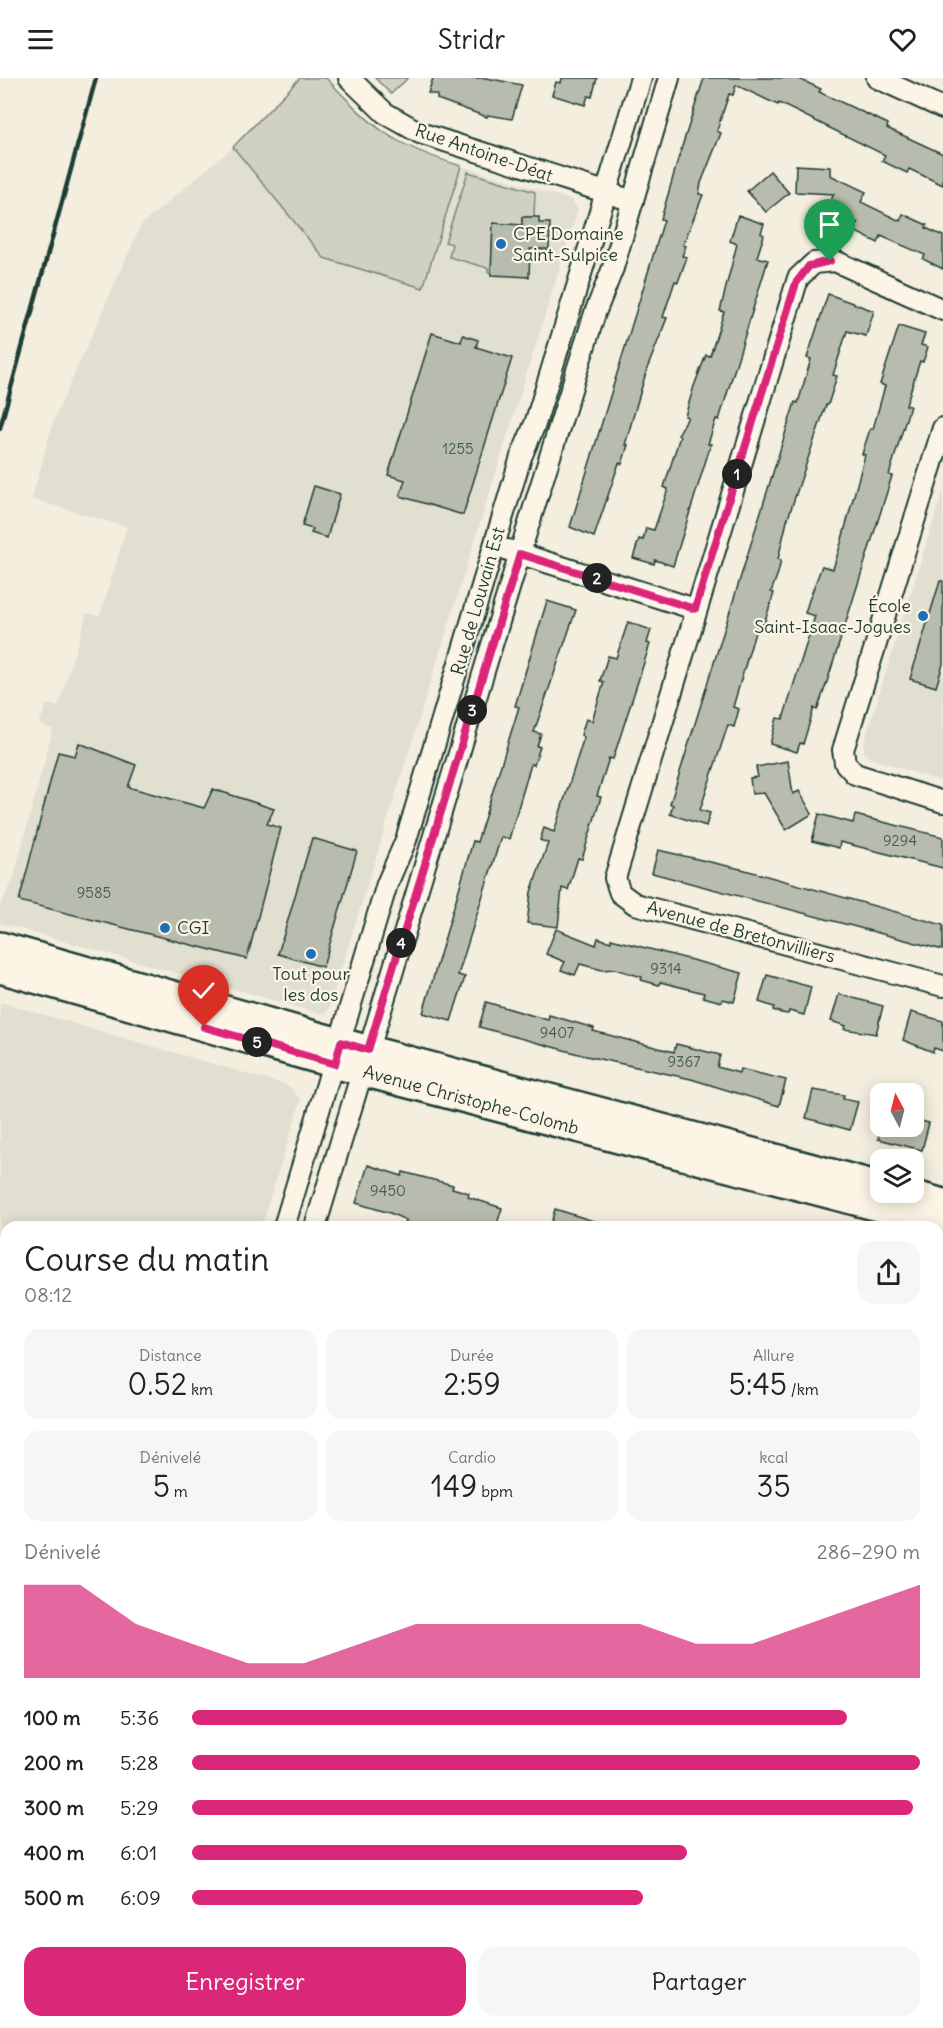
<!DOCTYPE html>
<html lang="fr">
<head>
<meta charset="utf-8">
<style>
  body { margin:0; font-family:Delius,sans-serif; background:#f6f6f6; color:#222; height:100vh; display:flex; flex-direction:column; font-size:22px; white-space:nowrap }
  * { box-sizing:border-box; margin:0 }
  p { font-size:20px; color:#767676 }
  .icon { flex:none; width:33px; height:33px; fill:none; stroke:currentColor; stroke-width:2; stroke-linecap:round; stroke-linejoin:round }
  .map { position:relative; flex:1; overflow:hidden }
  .sheet { position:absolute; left:0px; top:1143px; width:944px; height:807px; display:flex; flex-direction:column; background:#fff; border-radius:18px 18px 0 0; box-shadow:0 3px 15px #0003 }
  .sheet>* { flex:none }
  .needle { width:39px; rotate:353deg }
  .tools { position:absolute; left:870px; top:1005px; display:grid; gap:12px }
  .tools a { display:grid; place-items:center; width:54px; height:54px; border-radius:12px; background:#fff; box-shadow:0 3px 15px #0003; font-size:30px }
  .pin { position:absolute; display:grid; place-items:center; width:51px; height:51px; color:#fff; margin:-62px -26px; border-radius:50% 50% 50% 0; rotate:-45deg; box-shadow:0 0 6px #0007 }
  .pin .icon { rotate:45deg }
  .km { position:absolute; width:30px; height:30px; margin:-15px; border-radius:50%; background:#222; color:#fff; font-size:16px; line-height:30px; text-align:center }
  .round { display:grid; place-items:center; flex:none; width:63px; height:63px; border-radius:18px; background:#f6f6f6 }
  .overview { display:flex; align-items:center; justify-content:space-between; height:102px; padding:0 24px }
  h1 { font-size:33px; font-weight:600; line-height:45px }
  .metrics { display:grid; grid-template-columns:repeat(3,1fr); gap:9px; height:102px; padding:6px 24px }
  .metrics div { display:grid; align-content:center; border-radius:15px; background:#f6f6f6; text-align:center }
  .metrics b { font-size:30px; font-weight:600 }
  .metrics small { font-size:16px; font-weight:400 }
  .metrics p { font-size:16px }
  .chart { height:168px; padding:12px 24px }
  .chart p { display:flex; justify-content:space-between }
  .chart svg { width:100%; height:108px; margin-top:6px; fill:#db2777; opacity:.7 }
  .primary-button { display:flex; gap:12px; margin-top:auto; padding:12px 24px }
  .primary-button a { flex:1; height:69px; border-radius:18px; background:#db2777; color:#fff; font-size:24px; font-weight:600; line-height:69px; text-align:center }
  .primary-button a+a { background:#f6f6f6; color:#222 }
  ul { padding:0 24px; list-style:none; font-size:20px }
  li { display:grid; grid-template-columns:96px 72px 1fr; align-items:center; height:45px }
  li i { height:15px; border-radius:8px; background:#db2777 }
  header { display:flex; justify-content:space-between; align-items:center; height:78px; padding:0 24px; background:#fff; font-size:27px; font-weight:600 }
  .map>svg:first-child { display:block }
  .built { fill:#e1dfd0 }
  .green { fill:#d0d1c2; stroke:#78877b; stroke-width:1.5 }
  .building { fill:#b8bcae; stroke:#1f3d34; stroke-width:1.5 }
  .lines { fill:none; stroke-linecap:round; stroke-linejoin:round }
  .minor-casing { stroke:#1f3d34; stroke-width:24 }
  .secondary-casing { stroke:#1f3d34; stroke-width:32 }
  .minor { stroke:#fcf5e5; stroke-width:20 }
  .secondary { stroke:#fcf5e5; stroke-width:27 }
  .rail { stroke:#1f3d34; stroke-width:4.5 }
  .route-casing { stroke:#fff; stroke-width:12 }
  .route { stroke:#db2777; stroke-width:8 }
  .poi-dot { fill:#1f6fb2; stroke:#fcf5e5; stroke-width:2 }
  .labels { text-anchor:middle; stroke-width:4.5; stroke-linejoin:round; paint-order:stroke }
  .number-label { font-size:15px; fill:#455d52 }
  .street-label { font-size:18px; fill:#1f3d34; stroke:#fcf5e5 }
  .poi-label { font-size:18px; fill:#1f3d34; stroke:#fcf5e5; text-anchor:start }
</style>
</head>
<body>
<header><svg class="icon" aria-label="menu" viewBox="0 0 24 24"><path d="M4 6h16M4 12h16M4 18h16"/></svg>Stridr<svg class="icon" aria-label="heart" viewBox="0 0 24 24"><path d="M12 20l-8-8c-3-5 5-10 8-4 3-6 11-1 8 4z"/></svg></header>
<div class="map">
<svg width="943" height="1950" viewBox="0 0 943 1950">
  <rect width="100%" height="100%" fill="#f3eede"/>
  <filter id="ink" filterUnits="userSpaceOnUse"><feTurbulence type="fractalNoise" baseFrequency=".0167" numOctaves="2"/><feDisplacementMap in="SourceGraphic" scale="12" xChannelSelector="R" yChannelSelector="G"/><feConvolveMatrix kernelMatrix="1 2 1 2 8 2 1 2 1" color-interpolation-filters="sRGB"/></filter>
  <g filter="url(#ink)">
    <!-- built -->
    <g class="built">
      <path d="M233 69 324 180 423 210 461 88 571 122 578 131 329 930 326 935 322 936 0 845V828L13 802 53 651 39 646 47 626 58 629 87 535 100 538 127 449 32 421 54 342 141 147Z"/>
      <path d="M943 412V704L870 680 864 674V665Z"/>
      <path d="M3 925 289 1008 301 1022 261 1149H6V1944H15L13 1950H0V926Z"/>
    </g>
    <!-- green -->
    <g class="green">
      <path d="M300 0H326C376 52 390 66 461 88L423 210 324 180 233 69Z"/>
      <path d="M375 0H408L391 16Z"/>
      <path d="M468 94 535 114 534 139H522V147L493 146 491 195 488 194V190L449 179 452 166 445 164Z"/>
      <path d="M328 1944H376L377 1950H327Z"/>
    </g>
    <!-- building -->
    <g class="building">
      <path d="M433 0H486L522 7 512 41 488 37 487 39 437 21V17L428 15Z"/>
      <path d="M562 0H597L592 19 588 18 585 27 552 17 556 4 561 5Z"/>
      <path d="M704 0H797L821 11 819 14 888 46 887 50 943 76V107L909 91 907 95 882 83 885 77 779 25 778 27 736 7 733 17 729 16 720 43 717 53 721 55 701 105 699 116 703 117 683 167 686 168 682 178 687 179 678 204 675 203 663 239 667 240 647 291 625 367H628L622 386 619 385 594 459 570 449 664 142 661 141 679 78Z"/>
      <path d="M796 87 830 89V97L866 114 861 124 900 143 903 136 927 147 926 150 943 158V191L923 181 925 177 881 158 878 165 854 153 858 145 827 130 834 116 795 114Z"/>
      <path d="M770 93 789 115 766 134 747 113Z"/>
      <path d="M738 137 764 146 761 155 764 157 757 179 768 182 719 342 716 341 708 366H711L673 488 655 482 654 486 633 480 639 461 643 462 646 450 654 452 668 411 664 409 680 358 678 357 688 339 685 338 694 308 706 277 710 278 724 234 720 233 737 166 730 163Z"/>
      <path d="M522 139H539V145H550L549 171H530L529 199 491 197 493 145 522 147Z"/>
      <path d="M828 216 874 233 866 258 847 253 833 297 837 298 828 327H826L787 443 778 481 781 482 778 495 771 514 774 515 764 546 758 544 733 629 739 631 734 649 728 647 700 732 710 735 706 748 670 736 673 727 670 726 795 324 798 325 811 281 807 280Z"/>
      <path d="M899 248 925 256 921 267 928 269 923 284 920 283 906 327 910 328 889 397 892 398 827 604 817 632 814 630 803 666 800 665 797 674 770 666 777 640 783 641 815 538 805 535 809 522 822 488 833 491 841 465 865 377 862 376 870 351H873L885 308 880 306Z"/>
      <path d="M432 255 461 264 463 257 478 262 476 269 512 280 463 437 400 418 405 402 388 397Z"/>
      <path d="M314 408 340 416 327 460 311 455 313 451 302 448Z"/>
      <path d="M940 503H943V586L936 609 910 601Z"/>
      <path d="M547 523 576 532 534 654 541 656 537 668 540 669 534 687 531 686 509 761 501 759 458 897 465 899 451 943 423 935 473 763 477 764 519 629 515 628Z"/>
      <path d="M628 544 651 552 647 565 650 566 613 681 609 680 597 718 601 719 582 781 578 780 568 812 562 810 558 849 527 845 531 814 548 765 540 762 544 750 554 754 584 659 581 657 586 641 592 643 604 604 600 603 608 578 616 580Z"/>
      <path d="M79 665 136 687 128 709 204 730 213 711 274 731 267 746 281 750 247 881 19 823 58 674 75 678Z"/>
      <path d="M788 683 793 716 799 713 812 736 786 752 764 715 752 716 750 700 758 699 756 689Z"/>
      <path d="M819 736 853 745 855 737 943 759V790L840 764 839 770 812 763Z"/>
      <path d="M312 760 357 773 323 889 278 876Z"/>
      <path d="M658 772 745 792 943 847V872L652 795Z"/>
      <path d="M556 851 596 867 598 860 611 864V861L742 895 734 924 723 921 722 924 703 919 704 915 660 904 659 907 641 902 642 899 615 891 602 892 580 886 575 897 561 892 565 884 546 876Z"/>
      <path d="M767 897 811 909 804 937 789 933 788 936 781 935 773 932 774 929 759 924Z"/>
      <path d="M839 916 883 928 876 956 844 951 846 948 831 943Z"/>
      <path d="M486 924 548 942 549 937 594 950 593 953 674 974 676 966 720 977 717 989 739 995 740 991 786 1002 779 1028 691 1001 586 978 479 949Z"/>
      <path d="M911 934 943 943V973L934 970 933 974 903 962Z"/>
      <path d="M813 1012 844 1017 843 1021 858 1024 850 1052 806 1040Z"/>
      <path d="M914 1041 929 1045 922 1072 878 1061 881 1048H914Z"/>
      <path d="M368 1087 402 1098 403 1094 453 1107 452 1110 469 1115 468 1119 502 1130 496 1149H421L405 1144 406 1142 390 1135 356 1125Z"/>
      <path d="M555 1131 603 1146 602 1149H550Z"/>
    </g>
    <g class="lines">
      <defs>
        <g id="minor">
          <path d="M349 0 385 35 420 55 633 123"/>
          <path d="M877 0 943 30"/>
          <path d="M943 232 835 183 814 185 798 200 615 800 620 815 635 826 943 908"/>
          <path d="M943 350 843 672 845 685 855 696 943 724"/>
          <path d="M508 472 695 531"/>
          <path d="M284 1149 387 806 406 762 500 448 521 379 535 346 641 0"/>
          <path d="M315 1149 526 455 595 235 613 190 669 0"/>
          <path d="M938 1325 943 1327"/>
          <path d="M938 1446 943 1425"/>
          <path d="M938 1506 943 1507"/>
          <path d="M938 1688 943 1690"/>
          <path d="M938 1912 943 1913"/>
          <path d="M36 1950 38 1944"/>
          <path d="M63 1950 65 1944"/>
        </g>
        <g id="secondary">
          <path d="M0 868 321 959 880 1108"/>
          <path d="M0 891 363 994 943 1146"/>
          <path d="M904 1114 943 1125"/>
        </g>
      </defs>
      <!-- minor casing -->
      <use href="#minor" class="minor-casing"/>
      <!-- secondary casing -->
      <use href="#secondary" class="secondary-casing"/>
      <!-- minor -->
      <use href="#minor" class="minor"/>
      <!-- secondary -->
      <use href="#secondary" class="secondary"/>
      <!-- rail -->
      <path class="rail" d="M0 350 96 0"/>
    </g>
  </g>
  <g class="lines" filter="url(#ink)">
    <defs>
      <path id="route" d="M204 949 335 986 341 964 368 972 520 476 695 531 796 205 809 188 830 183"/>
    </defs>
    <!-- route casing -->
    <use href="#route" class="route-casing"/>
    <!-- route -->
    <use href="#route" class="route"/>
  </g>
  <!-- markers -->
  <g class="poi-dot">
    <circle cx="501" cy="166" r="6"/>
    <circle cx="923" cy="538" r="6"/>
    <circle cx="165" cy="850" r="6"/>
    <circle cx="311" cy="876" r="6"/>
  </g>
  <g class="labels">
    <!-- number labels -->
    <g class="number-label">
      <text x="458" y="376">1255</text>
      <text x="900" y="768">9294</text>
      <text x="94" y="820">9585</text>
      <text x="666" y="896">9314</text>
      <text x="557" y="960">9407</text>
      <text x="684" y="989">9367</text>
      <text x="388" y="1118">9450</text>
    </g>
    <!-- street labels -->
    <g class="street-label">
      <text transform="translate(484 75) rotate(19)" y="6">Rue Antoine-Déat</text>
      <text transform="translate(478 523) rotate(-74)" y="6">Rue de Louvain Est</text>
      <text transform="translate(741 854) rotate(15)" y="6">Avenue de Bretonvilliers</text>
      <text transform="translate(471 1022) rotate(15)" y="6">Avenue Christophe-Colomb</text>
    </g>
    <!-- poi labels -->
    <g class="poi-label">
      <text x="513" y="162">CPE Domaine<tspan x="513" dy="21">Saint-Sulpice</tspan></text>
      <text x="911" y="534" text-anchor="end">École<tspan x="911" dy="21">Saint-Isaac-Jogues</tspan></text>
      <text x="177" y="856">CGI</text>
      <text x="311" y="902" text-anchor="middle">Tout pour<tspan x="311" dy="21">les dos</tspan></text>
    </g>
  </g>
</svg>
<div class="tools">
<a><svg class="needle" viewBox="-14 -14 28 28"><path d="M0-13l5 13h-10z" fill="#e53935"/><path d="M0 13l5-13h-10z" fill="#767676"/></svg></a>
<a><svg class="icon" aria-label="layers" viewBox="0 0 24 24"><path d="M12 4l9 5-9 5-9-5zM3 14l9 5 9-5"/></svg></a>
</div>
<div class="pin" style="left:830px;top:183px;background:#1e9e55"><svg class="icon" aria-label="arrive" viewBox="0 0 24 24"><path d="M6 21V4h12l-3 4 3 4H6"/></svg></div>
<div class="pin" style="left:204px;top:949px;background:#d93025"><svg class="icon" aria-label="check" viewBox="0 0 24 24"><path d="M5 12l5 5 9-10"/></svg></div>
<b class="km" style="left:737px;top:396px">1</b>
<b class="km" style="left:597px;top:500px">2</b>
<b class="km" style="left:472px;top:632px">3</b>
<b class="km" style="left:401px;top:865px">4</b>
<b class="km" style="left:257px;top:964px">5</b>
<section class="sheet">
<div class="overview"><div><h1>Course du matin</h1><p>08:12</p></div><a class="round"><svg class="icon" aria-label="share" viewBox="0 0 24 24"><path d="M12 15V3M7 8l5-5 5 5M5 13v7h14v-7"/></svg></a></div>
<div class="metrics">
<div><p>Distance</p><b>0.52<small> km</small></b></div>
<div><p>Durée</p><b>2:59</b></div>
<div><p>Allure</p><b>5:45<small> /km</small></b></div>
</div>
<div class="metrics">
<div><p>Dénivelé</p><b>5<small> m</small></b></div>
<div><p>Cardio</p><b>149<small> bpm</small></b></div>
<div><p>kcal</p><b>35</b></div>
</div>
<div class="chart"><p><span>Dénivelé</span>286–290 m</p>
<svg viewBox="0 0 160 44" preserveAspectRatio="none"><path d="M0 44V6L10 6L20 22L30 30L40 38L50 38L60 30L70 22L80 22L90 22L100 22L110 22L120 30L130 30L140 22L150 14L160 6V44z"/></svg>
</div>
<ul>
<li><b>100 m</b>5:36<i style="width:90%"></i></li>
<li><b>200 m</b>5:28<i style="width:100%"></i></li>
<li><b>300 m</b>5:29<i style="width:99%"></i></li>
<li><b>400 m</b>6:01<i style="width:68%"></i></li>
<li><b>500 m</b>6:09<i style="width:62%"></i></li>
</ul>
<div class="primary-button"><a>Enregistrer</a><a>Partager</a></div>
</section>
</div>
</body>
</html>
